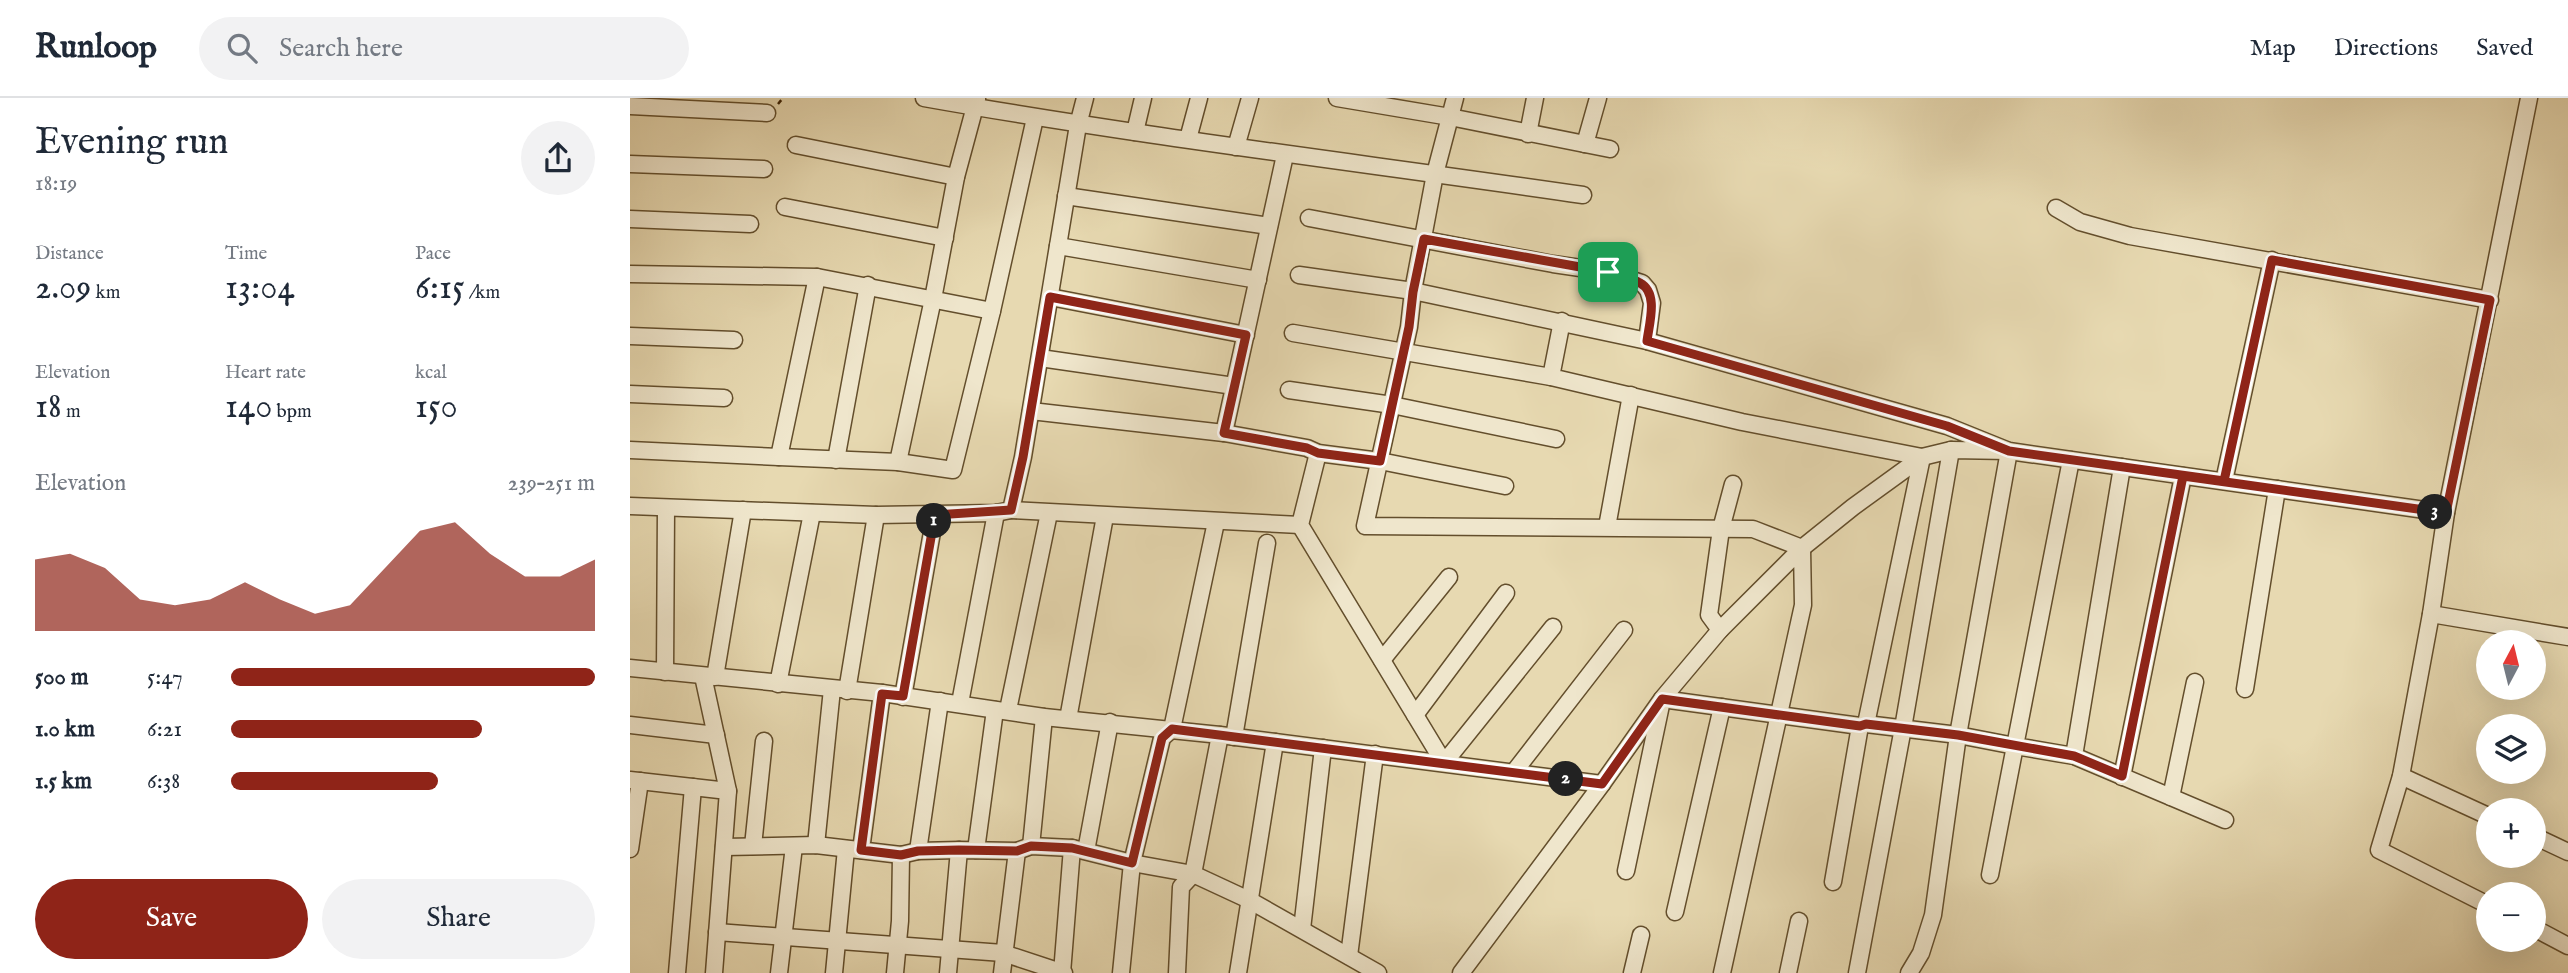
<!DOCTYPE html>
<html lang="en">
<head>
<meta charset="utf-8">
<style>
  body { margin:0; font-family:"IM FELL English",serif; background:#f2f2f3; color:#1f2937; height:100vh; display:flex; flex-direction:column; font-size:26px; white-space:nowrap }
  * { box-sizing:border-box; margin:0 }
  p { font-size:23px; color:#747a83 }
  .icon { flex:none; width:38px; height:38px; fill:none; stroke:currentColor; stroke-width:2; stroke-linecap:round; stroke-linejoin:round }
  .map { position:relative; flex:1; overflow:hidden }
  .sheet { display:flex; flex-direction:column; background:#fff; width:630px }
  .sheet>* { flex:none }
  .needle { width:46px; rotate:7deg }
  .buttons { position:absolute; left:1846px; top:532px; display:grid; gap:14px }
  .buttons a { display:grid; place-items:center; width:70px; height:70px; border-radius:50%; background:#fff; box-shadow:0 7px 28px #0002; font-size:35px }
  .pin { position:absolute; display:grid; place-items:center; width:60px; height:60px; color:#fff; margin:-30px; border-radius:14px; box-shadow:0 4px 10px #0006 }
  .km { position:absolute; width:35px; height:35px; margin:-18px; border-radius:50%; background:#222; color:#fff; font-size:19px; line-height:35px; text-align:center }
  .round { display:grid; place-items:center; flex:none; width:74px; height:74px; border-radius:37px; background:#f2f2f3 }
  .overview { display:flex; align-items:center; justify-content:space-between; height:119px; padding:0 35px }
  h1 { font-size:38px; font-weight:600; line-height:52px }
  .figures { display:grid; grid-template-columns:repeat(3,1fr); gap:10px; height:119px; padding:7px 35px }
  .figures div { display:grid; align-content:center }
  .figures b { font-size:35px; font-weight:600 }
  .figures small { font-size:19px; font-weight:400 }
  .figures p { font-size:19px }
  .chart { height:196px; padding:14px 35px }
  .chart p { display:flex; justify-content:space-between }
  .chart svg { width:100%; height:126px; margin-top:7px; fill:#8f2418; opacity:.7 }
  .primary-button { display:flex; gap:14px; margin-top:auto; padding:14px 35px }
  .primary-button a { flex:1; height:80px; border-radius:42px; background:#8f2418; color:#fff; font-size:28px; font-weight:600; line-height:80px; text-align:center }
  .primary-button a+a { background:#f2f2f3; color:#1f2937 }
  ul { padding:0 35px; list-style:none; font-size:23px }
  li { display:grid; grid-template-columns:112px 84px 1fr; align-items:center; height:52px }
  li i { height:18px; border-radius:9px; background:#8f2418 }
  header { display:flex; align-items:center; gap:42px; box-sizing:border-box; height:98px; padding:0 35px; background:#fff; border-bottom:2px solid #e0e1e3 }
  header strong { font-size:33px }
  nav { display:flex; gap:38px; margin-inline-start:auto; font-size:24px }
  .search { width:490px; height:63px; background:#f2f2f3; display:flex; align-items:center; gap:18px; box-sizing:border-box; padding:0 24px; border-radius:38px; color:#747a83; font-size:26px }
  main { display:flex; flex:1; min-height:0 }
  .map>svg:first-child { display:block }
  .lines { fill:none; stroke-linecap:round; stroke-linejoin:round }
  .minor-casing { stroke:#634e2c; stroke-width:19 }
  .path { stroke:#371f00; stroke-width:2.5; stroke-dasharray:5 3.5; stroke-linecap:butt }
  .minor { stroke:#efe6cc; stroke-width:16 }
  .route-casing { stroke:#fff; stroke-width:14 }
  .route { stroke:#8f2418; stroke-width:9 }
</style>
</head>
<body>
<header>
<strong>Runloop</strong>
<div class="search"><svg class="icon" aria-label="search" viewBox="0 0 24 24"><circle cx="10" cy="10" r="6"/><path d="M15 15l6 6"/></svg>Search here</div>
<nav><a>Map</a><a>Directions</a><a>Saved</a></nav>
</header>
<main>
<section class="sheet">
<div class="overview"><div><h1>Evening run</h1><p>18:19</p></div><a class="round"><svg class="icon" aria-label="share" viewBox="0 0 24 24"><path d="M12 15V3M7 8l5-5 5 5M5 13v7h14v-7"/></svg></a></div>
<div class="figures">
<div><p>Distance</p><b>2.09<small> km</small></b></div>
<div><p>Time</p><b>13:04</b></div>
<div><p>Pace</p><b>6:15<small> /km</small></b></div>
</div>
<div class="figures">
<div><p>Elevation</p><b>18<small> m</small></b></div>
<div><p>Heart rate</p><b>140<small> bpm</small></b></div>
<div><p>kcal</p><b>150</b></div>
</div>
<div class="chart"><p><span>Elevation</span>239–251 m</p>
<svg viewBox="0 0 160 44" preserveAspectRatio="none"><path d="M0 44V19L10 17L20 22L30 33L40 35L50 33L60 27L70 33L80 38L90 35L100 22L110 9L120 6L130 17L140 25L150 25L160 19V44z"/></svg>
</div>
<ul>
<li><b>500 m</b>5:47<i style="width:100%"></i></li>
<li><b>1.0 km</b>6:21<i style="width:69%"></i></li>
<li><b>1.5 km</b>6:38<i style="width:57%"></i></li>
</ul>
<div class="primary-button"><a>Save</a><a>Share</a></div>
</section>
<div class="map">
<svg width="1938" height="875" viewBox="0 0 1938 875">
  <rect width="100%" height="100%" fill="#e7d9b1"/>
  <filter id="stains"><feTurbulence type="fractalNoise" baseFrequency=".00286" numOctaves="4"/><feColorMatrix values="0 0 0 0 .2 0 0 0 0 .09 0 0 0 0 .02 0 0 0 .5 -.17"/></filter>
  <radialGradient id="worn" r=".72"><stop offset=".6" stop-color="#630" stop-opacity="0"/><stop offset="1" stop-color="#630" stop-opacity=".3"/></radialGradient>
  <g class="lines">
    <defs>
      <g id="minor">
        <path d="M294 0C513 39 733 65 953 97"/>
        <path d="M707 0 820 19 980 51"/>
        <path d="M0 8 137 15"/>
        <path d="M505 34 513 0"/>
        <path d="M898 36 905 0"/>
        <path d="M558 41 569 0"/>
        <path d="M955 46 968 0"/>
        <path d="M166 47 326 79"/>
        <path d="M606 49 620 0"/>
        <path d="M0 66 134 71"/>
        <path d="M436 98 639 128"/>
        <path d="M155 109 315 140"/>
        <path d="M1426 110 1450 124 1500 138 1860 202"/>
        <path d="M679 120 923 166 978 174 1012 185 1018 192 1022 205 1017 243"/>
        <path d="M0 121 120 126"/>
        <path d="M428 148 628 182"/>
        <path d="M0 176 187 179 362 213 405 20"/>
        <path d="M669 177 783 193 805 76 825 0"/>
        <path d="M420 199 616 237"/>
        <path d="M932 223 921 279 1112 324 1292 359 1236 626"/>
        <path d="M663 235 921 279"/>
        <path d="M0 238 104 242"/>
        <path d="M410 260 604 288"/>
        <path d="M659 292 762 307 926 341"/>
        <path d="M0 296 94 300"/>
        <path d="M401 313 594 335 677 350 688 355 750 363 875 388"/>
        <path d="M594 335 655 57"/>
        <path d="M0 352 149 359 187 179"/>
        <path d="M1379 353 1317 328 1017 243 783 193 779 229 735 428 1123 431 1172 450 1223 409 1292 359 1321 352 1379 353 1816 415"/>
        <path d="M688 355 670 427 814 665 923 529"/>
        <path d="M149 359 268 364 323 372 362 213"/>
        <path d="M206 362 238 187"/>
        <path d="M1441 362 1385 648 1444 658 1595 722"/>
        <path d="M268 364 303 201 326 79 347 1"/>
        <path d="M1594 383 1642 162"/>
        <path d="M0 408 246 417 366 415 381 412 393 359 448 27 455 0"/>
        <path d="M381 412 670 427"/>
        <path d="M977 429 1001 297"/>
        <path d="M1801 516 1938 539"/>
        <path d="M1090 532 1079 517 1091 431 1103 386"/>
        <path d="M752 562 819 479"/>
        <path d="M0 570 252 595 414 619 590 637 972 686 831 875"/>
        <path d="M35 574 36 410"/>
        <path d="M73 578 98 693"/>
        <path d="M85 579 113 412"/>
        <path d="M148 586 182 415"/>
        <path d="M1615 591 1647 391"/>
        <path d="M217 593 246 417"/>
        <path d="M273 599 305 417"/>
        <path d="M1032 601 1230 628 1236 626 1328 637 1385 648 1360 777"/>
        <path d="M330 605 366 415"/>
        <path d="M378 612 419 415"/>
        <path d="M785 617 876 495"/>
        <path d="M438 621 475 418"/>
        <path d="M0 627 86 637"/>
        <path d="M604 639 637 445"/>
        <path d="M1444 658 1492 369"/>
        <path d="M884 674 994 532"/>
        <path d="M1771 678 1858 718"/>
        <path d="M1492 679 1553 378"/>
        <path d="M0 682 98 693 84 875"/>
        <path d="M972 686 1032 601 1090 532 1172 450 1173 507 1092 875"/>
        <path d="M1541 699 1565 584"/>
        <path d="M1904 738 1938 754"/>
        <path d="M186 747 202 591"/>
        <path d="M123 748 134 643"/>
        <path d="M401 748 414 619"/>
        <path d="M94 749 186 747 271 757 288 753 329 752 387 753 401 748 442 750 502 765 563 776 619 802 748 875"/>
        <path d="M0 751 10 683"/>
        <path d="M231 752 252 595"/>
        <path d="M346 752 365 612"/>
        <path d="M288 753 310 603"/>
        <path d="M456 753 480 624"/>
        <path d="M996 773 1031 607"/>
        <path d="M1203 784 1230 628"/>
        <path d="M1858 807 1749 752 1771 678 1801 516 1816 415 1899 0"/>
        <path d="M1045 814 1092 609"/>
        <path d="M1904 830 1938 848"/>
        <path d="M672 831 693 650"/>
        <path d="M87 834 373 855 434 875"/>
        <path d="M719 858 745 656"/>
        <path d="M47 875 63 689"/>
        <path d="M149 875 164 748"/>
        <path d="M204 875 216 751"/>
        <path d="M265 875 270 823 271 757"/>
        <path d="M318 875 329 752"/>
        <path d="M372 875 387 753"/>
        <path d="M432 875 442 750"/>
        <path d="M491 875 502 765 532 640 542 631 586 424"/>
        <path d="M547 875 551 789 563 776 590 637"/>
        <path d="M608 875 645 644"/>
        <path d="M1002 875 1011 837"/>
        <path d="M1158 875 1169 823"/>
        <path d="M1227 875 1273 630 1321 352"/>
        <path d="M1279 875 1291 855 1303 817 1328 637 1379 353"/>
      </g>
    </defs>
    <!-- minor casing -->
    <use href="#minor" class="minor-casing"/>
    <!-- path -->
    <path class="path" d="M148 6 153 0"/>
    <!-- minor -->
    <use href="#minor" class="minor"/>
  </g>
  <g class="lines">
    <defs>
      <path id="route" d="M978 174 794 141 783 194 779 229 750 363 688 355 677 350 594 335 616 237 420 199 393 359 381 412 305 417 273 598 252 596 231 752 271 757 288 753 329 752 387 753 401 748 442 750 502 765 532 640 542 631 972 686 1032 601 1230 628 1236 626 1328 637 1444 658 1492 678 1553 378 1816 415 1860 202 1642 162 1594 383 1379 353 1317 328 1017 243C1019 226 1029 195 1010 185 1001 179 988 178 978 174"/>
    </defs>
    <!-- route casing -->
    <use href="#route" class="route-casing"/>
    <!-- route -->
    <use href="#route" class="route"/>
  </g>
  <rect width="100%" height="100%" filter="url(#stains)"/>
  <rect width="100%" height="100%" fill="url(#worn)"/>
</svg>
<div class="buttons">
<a><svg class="needle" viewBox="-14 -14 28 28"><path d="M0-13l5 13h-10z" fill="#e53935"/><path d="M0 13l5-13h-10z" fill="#747a83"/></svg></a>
<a><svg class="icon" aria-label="layers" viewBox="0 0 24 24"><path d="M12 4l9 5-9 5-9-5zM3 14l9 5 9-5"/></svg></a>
<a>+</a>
<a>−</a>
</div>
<div class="pin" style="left:978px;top:174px;background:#1e9e55"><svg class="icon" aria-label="arrive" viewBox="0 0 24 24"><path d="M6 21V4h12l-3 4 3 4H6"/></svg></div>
<b class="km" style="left:304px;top:423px">1</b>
<b class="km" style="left:936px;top:681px">2</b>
<b class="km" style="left:1805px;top:414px">3</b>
</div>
</main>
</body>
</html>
